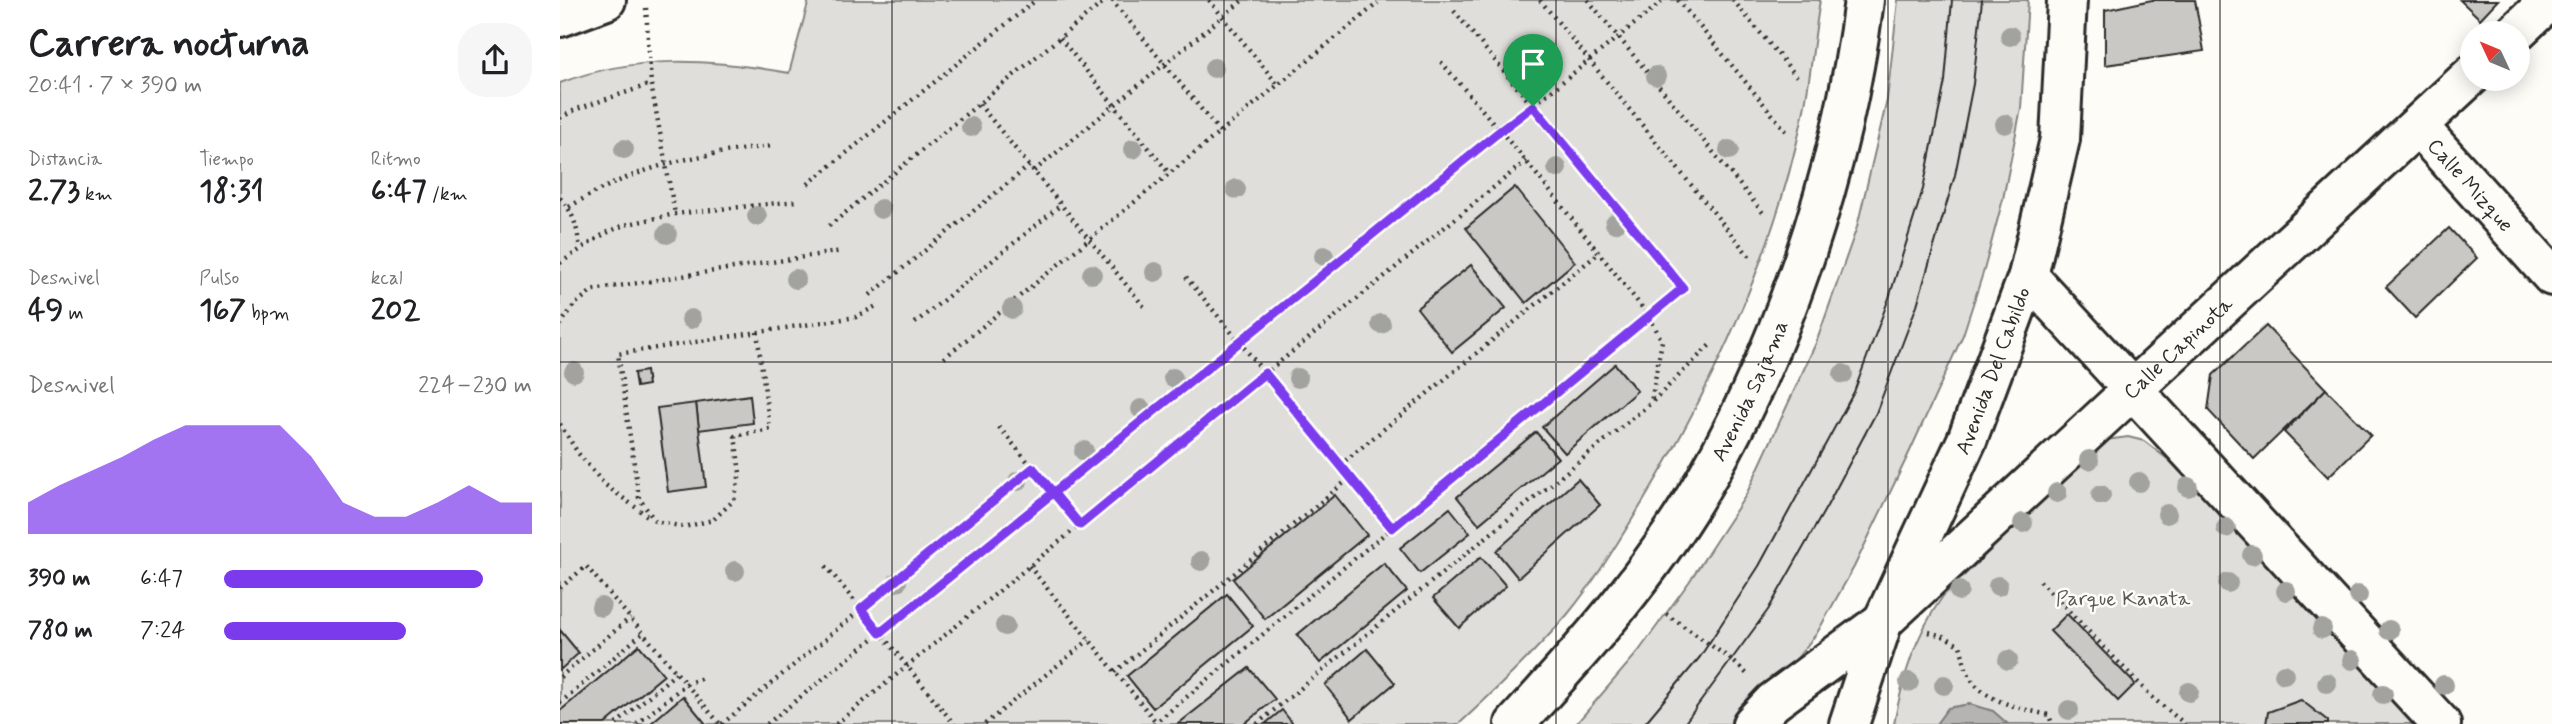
<!DOCTYPE html>
<html lang="es">
<head>
<meta charset="utf-8">
<style>
  body { margin:0; font-family:Mynerve,sans-serif; background:#f6f6f6; color:#202124; height:100vh; display:flex; flex-direction:column; font-size:26px; white-space:nowrap }
  * { box-sizing:border-box; margin:0 }
  p { font-size:23px; color:#757577 }
  .icon { flex:none; width:38px; height:38px; fill:none; stroke:currentColor; stroke-width:2; stroke-linecap:round; stroke-linejoin:round }
  .map { position:relative; flex:1; overflow:hidden }
  .details { display:flex; flex-direction:column; background:#fff; width:560px }
  .details>* { flex:none }
  .needle { width:46px; rotate:314deg }
  .controls { position:absolute; left:1900px; top:21px; display:grid; gap:14px }
  .controls a { display:grid; place-items:center; width:70px; height:70px; border-radius:50%; background:#fff; box-shadow:0 4px 18px #0003; font-size:35px }
  .pin { position:absolute; display:grid; place-items:center; width:60px; height:60px; color:#fff; margin:-72px -30px; border-radius:50% 50% 50% 0; rotate:-45deg; box-shadow:0 0 7px #0007 }
  .pin .icon { rotate:45deg }
  .round { display:grid; place-items:center; flex:none; width:74px; height:74px; border-radius:28px; background:#f6f6f6 }
  .headline { display:flex; align-items:center; justify-content:space-between; height:119px; padding:0 28px }
  h1 { font-size:38px; font-weight:800; line-height:52px }
  .stats { display:grid; grid-template-columns:repeat(3,1fr); gap:10px; height:119px; padding:7px 28px }
  .stats div { display:grid; align-content:center }
  .stats b { font-size:30px; font-weight:800 }
  .stats small { font-size:19px; font-weight:400 }
  .stats p { font-size:19px }
  .chart { height:196px; padding:14px 28px }
  .chart p { display:flex; justify-content:space-between }
  .chart svg { width:100%; height:126px; margin-top:7px; fill:#7c3aed; opacity:.7 }
  ul { padding:0 28px; list-style:none; font-size:23px }
  li { display:grid; grid-template-columns:112px 84px 1fr; align-items:center; height:52px }
  li i { height:18px; border-radius:9px; background:#7c3aed }
  main { display:flex; flex:1; min-height:0 }
  .map>svg:first-child { display:block }
  .green { fill:#dfdeda; stroke:#858482; stroke-width:2 }
  .water { fill:#b5b4b1; stroke:#7e7d7b; stroke-width:2 }
  .building { fill:#c9c8c4; stroke:#2b2b2b; stroke-width:2 }
  .lines { fill:none; stroke-linecap:round; stroke-linejoin:round }
  .minor-casing { stroke:#2b2b2b; stroke-width:44 }
  .tertiary-casing { stroke:#2b2b2b; stroke-width:44 }
  .path { stroke:#2b2b2b; stroke-width:4.5; stroke-dasharray:2 5; stroke-linecap:butt }
  .minor { stroke:#fdfcf7; stroke-width:38 }
  .tertiary { stroke:#fdfcf7; stroke-width:38 }
  .tram { stroke:#2b2b2b; stroke-width:2 }
  .tree { fill:#a2a29f }
  .route-casing { stroke:#fff; stroke-width:14 }
  .route { stroke:#7c3aed; stroke-width:9 }
  .grid { fill:none; stroke:#2b2b2b; stroke-width:2; stroke-opacity:0.55 }
  .labels { text-anchor:middle; stroke-width:5; stroke-linejoin:round; paint-order:stroke }
  .street-label { font-size:21px; fill:#2b2b2b; stroke:#fdfcf7 }
  .park-label { font-size:21px; fill:#585857; stroke:#fdfcf7 }
</style>
</head>
<body>
<main>
<section class="details">
<div class="headline"><div><h1>Carrera nocturna</h1><p>20:41 · 7 × 390 m</p></div><a class="round"><svg class="icon" aria-label="share" viewBox="0 0 24 24"><path d="M12 15V3M7 8l5-5 5 5M5 13v7h14v-7"/></svg></a></div>
<div class="stats">
<div><p>Distancia</p><b>2.73<small> km</small></b></div>
<div><p>Tiempo</p><b>18:31</b></div>
<div><p>Ritmo</p><b>6:47<small> /km</small></b></div>
</div>
<div class="stats">
<div><p>Desnivel</p><b>49<small> m</small></b></div>
<div><p>Pulso</p><b>167<small> bpm</small></b></div>
<div><p>kcal</p><b>202</b></div>
</div>
<div class="chart"><p><span>Desnivel</span>224–230 m</p>
<svg viewBox="0 0 160 44" preserveAspectRatio="none"><path d="M0 44V33L10 27L20 22L30 17L40 11L50 6L60 6L70 6L80 6L90 17L100 33L110 38L120 38L130 33L140 27L150 33L160 33V44z"/></svg>
</div>
<ul>
<li><b>390 m</b>6:47<i style="width:84%"></i></li>
<li><b>780 m</b>7:24<i style="width:59%"></i></li>
</ul>
</section>
<div class="map">
<svg width="1992" height="724" viewBox="0 0 1992 724">
  <rect width="100%" height="100%" fill="#fdfcf7"/>
  <filter id="ink" filterUnits="userSpaceOnUse"><feTurbulence type="fractalNoise" baseFrequency=".0143" numOctaves="2"/><feDisplacementMap in="SourceGraphic" scale="14" xChannelSelector="R" yChannelSelector="G"/><feConvolveMatrix kernelMatrix="1 2 1 2 8 2 1 2 1" color-interpolation-filters="sRGB"/></filter>
  <g filter="url(#ink)">
    <!-- green -->
    <g class="green">
      <path d="M249 0H1260C1254 37 1251 74 1244 110 1216 249 1156 380 1084 500 1060 539 1036 580 1007 615 974 653 936 690 899 724H0V83C76 54 150 59 229 73Z"/>
      <path d="M1338 0H1468L1461 108 1443 199 1424 270 1403 335 1350 451 1294 567 1257 633 1213 688 1179 724H1016L1078 652 1129 582 1186 495 1256 343 1297 227 1327 100Z"/>
      <path d="M1568 437 1584 441 1610 461 1860 724H1334C1343 676 1355 636 1383 596L1537 446 1546 440Z"/>
    </g>
    <!-- water -->
    <path class="water" d="M1409 704 1433 711 1448 724H1376L1388 708Z"/>
    <!-- building -->
    <g class="building">
      <path d="M1592 0H1635L1644 51 1545 65V10Z"/>
      <path d="M1900 0H1938L1920 19Z"/>
      <path d="M955 187 1015 262 966 303 906 228Z"/>
      <path d="M1889 228 1917 258 1855 318 1826 287Z"/>
      <path d="M911 265 946 308 892 352 857 308Z"/>
      <path d="M1706 326 1766 389 1694 459 1648 410 1653 375Z"/>
      <path d="M1055 364 1077 391 1005 453 982 427Z"/>
      <path d="M86 371 88 385 76 387 74 373Z"/>
      <path d="M1766 389 1811 435 1768 477 1724 432Z"/>
      <path d="M190 395 193 423 139 430 136 403Z"/>
      <path d="M136 403 146 487 108 492 97 408Z"/>
      <path d="M976 432 998 458 919 524 897 497Z"/>
      <path d="M1018 479 1040 505 958 578 936 551Z"/>
      <path d="M775 495 807 535 705 619 673 579Z"/>
      <path d="M890 508 910 533 860 573 840 548Z"/>
      <path d="M921 557 946 586 899 628 873 598Z"/>
      <path d="M824 563 847 591 760 663 737 635Z"/>
      <path d="M667 594 693 626 593 708 567 676Z"/>
      <path d="M1507 614 1575 684 1558 701 1490 631Z"/>
      <path d="M0 630 19 653 0 670Z"/>
      <path d="M79 645 104 675 45 724H0V711Z"/>
      <path d="M807 649 835 683 792 719 765 685Z"/>
      <path d="M689 668 715 699 684 724H618Z"/>
      <path d="M123 696 146 724H90Z"/>
      <path d="M1741 700 1768 721V724H1706L1708 712Z"/>
      <path d="M722 710 733 724H705Z"/>
    </g>
    <g class="lines">
      <defs>
        <g id="minor">
          <path d="M0 17 46 0"/>
          <path d="M1955 33 1990 0"/>
          <path id="s1" d="M1858 126 1992 276"/>
          <path d="M1468 276 1881 724"/>
          <path id="s2" d="M955 724C1017 656 1079 587 1128 509 1219 363 1283 171 1304 0"/>
          <path id="s3" d="M1192 724 1213 702 1323 621 1913 74"/>
        </g>
        <g id="tertiary">
          <path id="s4" d="M1289 724 1323 621 1407 440 1468 276 1500 139 1507 0"/>
        </g>
      </defs>
      <!-- minor casing -->
      <use href="#minor" class="minor-casing"/>
      <!-- tertiary casing -->
      <use href="#tertiary" class="tertiary-casing"/>
      <!-- path -->
      <g class="path">
        <path d="M552 0 660 132"/>
        <path d="M649 0 718 85"/>
        <path d="M980 0 1190 257"/>
        <path d="M1028 0 1204 214"/>
        <path d="M1118 0 1226 131"/>
        <path d="M1173 0 1237 77"/>
        <path d="M86 8 91 84 115 214"/>
        <path d="M500 38 609 173"/>
        <path d="M881 62 966 161 1089 316 1102 341 1091 402"/>
        <path d="M419 104 586 309"/>
        <path d="M0 118 17 109 91 84"/>
        <path d="M474 171 683 0"/>
        <path d="M248 184 476 0"/>
        <path d="M0 198C15 214 17 228 20 249"/>
        <path d="M9 207C79 165 132 155 212 146"/>
        <path d="M269 226 546 0"/>
        <path d="M0 263 44 234 64 225 115 214 236 201"/>
        <path d="M626 277 832 528"/>
        <path d="M310 295 469 166"/>
        <path d="M355 323 501 205"/>
        <path d="M0 325 15 304 33 290 282 251"/>
        <path d="M197 332 210 429 175 436 180 473 174 500 153 520 124 527 95 521 79 498 58 354 296 317 318 305"/>
        <path d="M384 358 818 3"/>
        <path d="M0 424 18 453 44 484 90 518"/>
        <path d="M439 427 520 525"/>
        <path d="M780 465 1040 252"/>
        <path d="M266 566 394 724"/>
        <path d="M469 566 597 723"/>
        <path d="M1480 581 1594 699 1625 724"/>
        <path d="M0 588 26 566 160 724"/>
        <path d="M1106 614 1172 660 1187 674"/>
        <path d="M1369 632 1386 637 1400 646C1403 654 1404 665 1408 673 1420 701 1462 709 1489 715L1492 724"/>
        <path d="M555 672 791 477"/>
        <path d="M0 677 70 618"/>
        <path d="M0 703 83 633"/>
        <path d="M56 724 116 673"/>
        <path d="M77 724 126 684 145 677"/>
        <path d="M162 724 473 468"/>
        <path d="M207 724 1104 0"/>
        <path d="M276 724 966 161"/>
        <path d="M425 724 529 640"/>
        <path d="M594 724 1123 288 894 11"/>
        <path d="M697 724 1091 403 1151 344"/>
      </g>
      <!-- minor -->
      <use href="#minor" class="minor"/>
      <!-- tertiary -->
      <use href="#tertiary" class="tertiary"/>
      <!-- tram -->
      <g class="tram">
        <path d="M1084 724 1140 657 1199 566 1294 392 1329 298 1363 189 1385 81 1392 0"/>
        <path d="M1124 724 1208 610 1267 506 1316 413 1357 305 1395 175 1413 84 1422 0"/>
      </g>
    </g>
    <!-- trees -->
    <g class="tree">
      <circle cx="1450" cy="36" r="10"/>
      <circle cx="654" cy="68" r="10"/>
      <circle cx="1096" cy="76" r="10"/>
      <circle cx="1445" cy="124" r="10"/>
      <circle cx="411" cy="127" r="10"/>
      <circle cx="64" cy="149" r="10"/>
      <circle cx="573" cy="149" r="10"/>
      <circle cx="1169" cy="150" r="10"/>
      <circle cx="997" cy="168" r="10"/>
      <circle cx="676" cy="189" r="10"/>
      <circle cx="321" cy="209" r="10"/>
      <circle cx="197" cy="216" r="10"/>
      <circle cx="1055" cy="223" r="10"/>
      <circle cx="107" cy="234" r="10"/>
      <circle cx="764" cy="256" r="10"/>
      <circle cx="595" cy="272" r="10"/>
      <circle cx="532" cy="274" r="10"/>
      <circle cx="236" cy="279" r="10"/>
      <circle cx="452" cy="309" r="10"/>
      <circle cx="131" cy="319" r="10"/>
      <circle cx="821" cy="324" r="10"/>
      <circle cx="14" cy="372" r="10"/>
      <circle cx="1283" cy="374" r="10"/>
      <circle cx="613" cy="378" r="10"/>
      <circle cx="738" cy="378" r="10"/>
      <circle cx="581" cy="409" r="10"/>
      <circle cx="524" cy="451" r="10"/>
      <circle cx="1529" cy="460" r="10"/>
      <circle cx="458" cy="481" r="10"/>
      <circle cx="1579" cy="482" r="10"/>
      <circle cx="1628" cy="487" r="10"/>
      <circle cx="1497" cy="493" r="10"/>
      <circle cx="1541" cy="495" r="10"/>
      <circle cx="1607" cy="514" r="10"/>
      <circle cx="1463" cy="523" r="10"/>
      <circle cx="1666" cy="528" r="10"/>
      <circle cx="1692" cy="555" r="10"/>
      <circle cx="641" cy="561" r="10"/>
      <circle cx="175" cy="571" r="10"/>
      <circle cx="337" cy="582" r="10"/>
      <circle cx="1668" cy="583" r="10"/>
      <circle cx="1438" cy="586" r="10"/>
      <circle cx="1399" cy="591" r="10"/>
      <circle cx="1726" cy="591" r="10"/>
      <circle cx="1798" cy="595" r="10"/>
      <circle cx="41" cy="607" r="10"/>
      <circle cx="445" cy="626" r="10"/>
      <circle cx="1762" cy="629" r="10"/>
      <circle cx="1829" cy="630" r="10"/>
      <circle cx="1448" cy="660" r="10"/>
      <circle cx="1792" cy="660" r="10"/>
      <circle cx="1724" cy="674" r="10"/>
      <circle cx="1349" cy="682" r="10"/>
      <circle cx="1767" cy="683" r="10"/>
      <circle cx="1384" cy="685" r="10"/>
      <circle cx="1884" cy="685" r="10"/>
      <circle cx="1629" cy="692" r="10"/>
      <circle cx="1823" cy="694" r="10"/>
      <circle cx="1509" cy="710" r="10"/>
    </g>
  </g>
  <g class="lines" filter="url(#ink)">
    <defs>
      <path id="route" d="M973 106 940 131C734 299 527 466 320 633L301 609 473 468 520 525 705 373 832 528 1123 288 973 106"/>
    </defs>
    <!-- route casing -->
    <use href="#route" class="route-casing"/>
    <!-- route -->
    <use href="#route" class="route"/>
  </g>
  <!-- grid -->
  <path class="grid" d="M332 0V724M664 0V724M996 0V724M1328 0V724M1660 0V724M0 362H1992"/>
  <g class="labels">
    <!-- street labels -->
    <g class="street-label">
      <text dy="7" stroke="none"><textPath href="#s1" startOffset="79">Calle Mizque</textPath></text>
      <text dy="7" stroke="none"><textPath href="#s3" startOffset="569">Calle Capinota</textPath></text>
      <text dy="7" stroke="none"><textPath href="#s4" startOffset="382">Avenida Del Cabildo</textPath></text>
      <text dy="7" stroke="none"><textPath href="#s2" startOffset="410">Avenida Sajama</textPath></text>
    </g>
    <!-- park labels -->
    <g class="park-label">
      <text x="1563" y="605">Parque Kanata</text>
    </g>
  </g>
</svg>
<div class="controls">
<a><svg class="needle" viewBox="-14 -14 28 28"><path d="M0-13l5 13h-10z" fill="#e53935"/><path d="M0 13l5-13h-10z" fill="#757577"/></svg></a>
</div>
<div class="pin" style="left:973px;top:106px;background:#1e9e55"><svg class="icon" aria-label="arrive" viewBox="0 0 24 24"><path d="M6 21V4h12l-3 4 3 4H6"/></svg></div>
</div>
</main>
</body>
</html>
